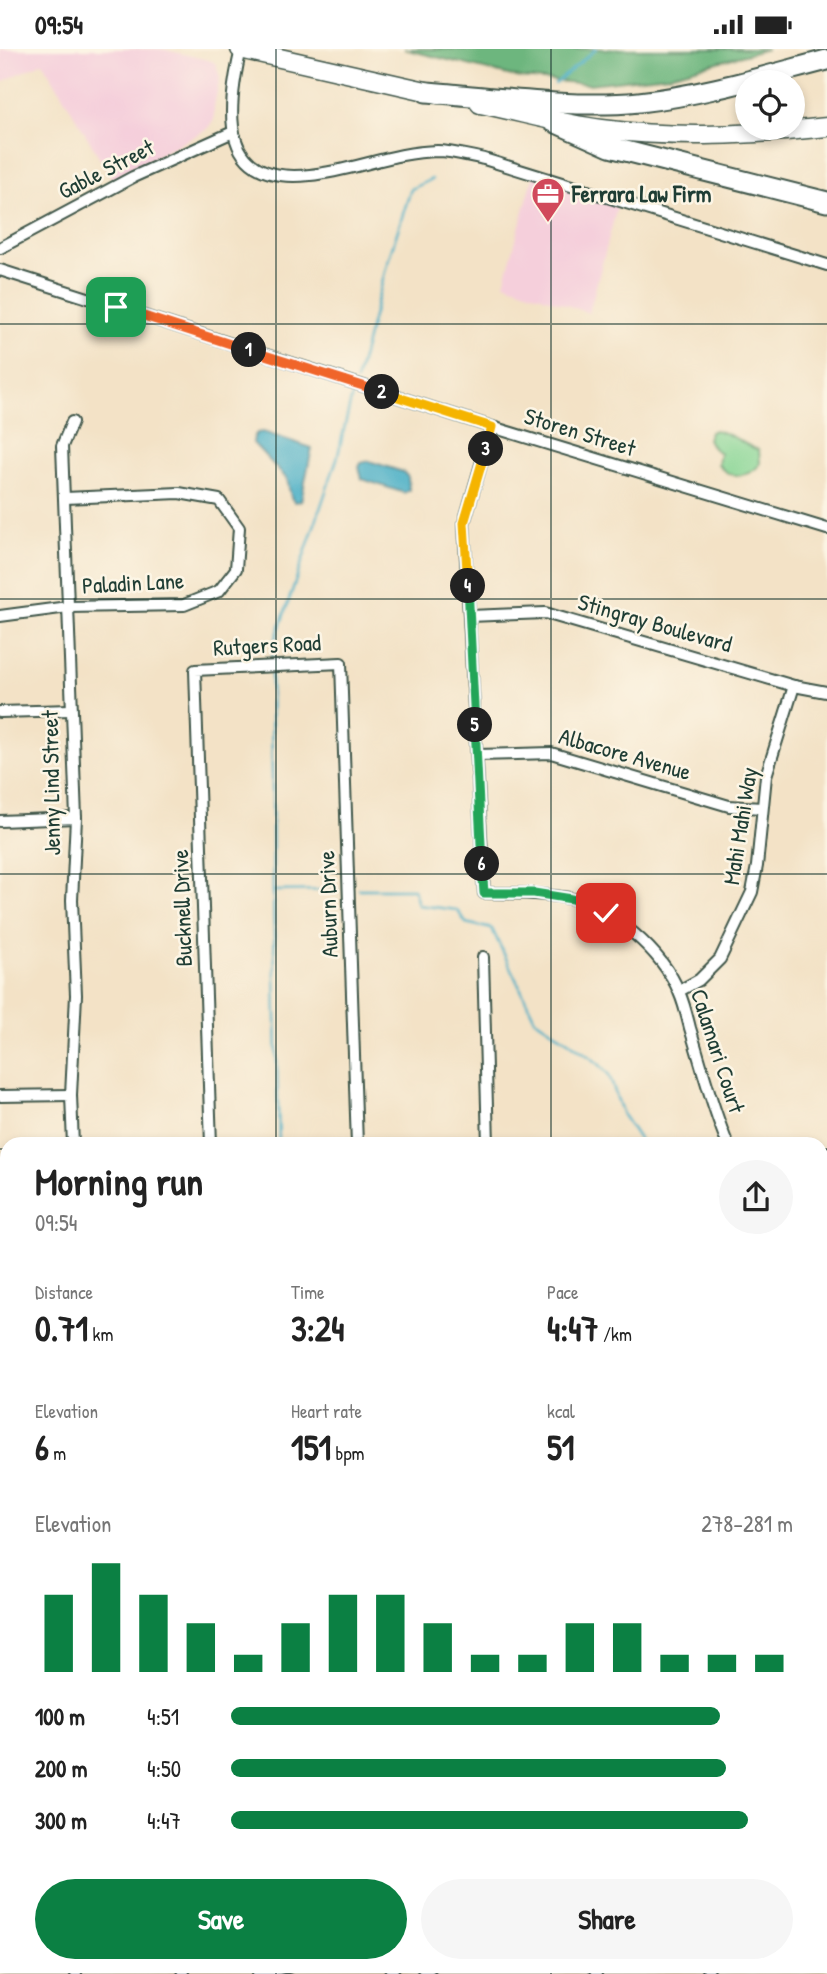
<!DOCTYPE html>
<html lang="en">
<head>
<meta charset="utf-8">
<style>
  body { margin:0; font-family:"Patrick Hand",sans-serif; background:#f6f6f6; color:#222; height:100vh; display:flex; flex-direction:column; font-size:26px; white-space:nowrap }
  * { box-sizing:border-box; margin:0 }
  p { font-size:23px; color:#767676 }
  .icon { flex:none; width:38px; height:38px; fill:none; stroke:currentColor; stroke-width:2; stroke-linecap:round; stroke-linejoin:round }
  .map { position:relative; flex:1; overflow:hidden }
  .details { position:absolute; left:0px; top:1088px; width:828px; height:836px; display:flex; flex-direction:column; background:#fff; border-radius:21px 21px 0 0; box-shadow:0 4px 10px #0003 }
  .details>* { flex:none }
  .controls { position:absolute; left:735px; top:21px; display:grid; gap:14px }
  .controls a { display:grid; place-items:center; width:70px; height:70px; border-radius:50%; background:#fff; box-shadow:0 4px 10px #0003; font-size:35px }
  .pin { position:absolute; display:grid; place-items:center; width:60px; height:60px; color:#fff; margin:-30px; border-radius:14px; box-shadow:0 4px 10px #0006 }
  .km { position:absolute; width:35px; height:35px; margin:-18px; border-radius:50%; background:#222; color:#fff; font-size:19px; line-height:35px; text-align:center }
  .round { display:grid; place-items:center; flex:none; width:74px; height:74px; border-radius:37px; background:#f6f6f6 }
  .head { display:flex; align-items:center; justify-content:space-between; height:119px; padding:0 35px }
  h1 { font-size:38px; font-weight:700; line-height:52px }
  .figures { display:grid; grid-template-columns:repeat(3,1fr); gap:10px; height:119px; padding:7px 35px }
  .figures div { display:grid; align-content:center }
  .figures b { font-size:35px; font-weight:700 }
  .figures small { font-size:19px; font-weight:400 }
  .figures p { font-size:19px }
  .chart { height:196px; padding:14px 35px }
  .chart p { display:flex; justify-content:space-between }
  .chart svg { width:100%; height:126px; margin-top:7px; stroke:#0b8043; stroke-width:6 }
  .cta { display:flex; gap:14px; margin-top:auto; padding:14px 35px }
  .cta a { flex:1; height:80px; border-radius:42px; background:#0b8043; color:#fff; font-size:28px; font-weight:700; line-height:80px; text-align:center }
  .cta a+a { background:#f6f6f6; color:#222 }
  ul { padding:0 35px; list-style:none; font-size:23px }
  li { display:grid; grid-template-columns:112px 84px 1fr; align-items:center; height:52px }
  li i { height:18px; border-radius:9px; background:#0b8043 }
  .status { display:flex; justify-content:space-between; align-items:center; height:49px; padding:0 35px; background:#fff; direction:ltr }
  .status svg { height:19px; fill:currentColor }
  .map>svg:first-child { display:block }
  .built { fill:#f5cfdb }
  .green { fill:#87d594; stroke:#538964; stroke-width:2 }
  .forest { fill:#6db67e; stroke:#467a59; stroke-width:2 }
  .water { fill:#47aec6; stroke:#33767d; stroke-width:2 }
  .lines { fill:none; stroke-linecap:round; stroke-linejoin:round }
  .stream { stroke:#47aec6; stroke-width:2.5 }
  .street-casing { stroke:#3f564a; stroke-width:14 }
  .secondary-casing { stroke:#3f564a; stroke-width:19 }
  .primary-casing { stroke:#3f564a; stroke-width:21 }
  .highway-casing { stroke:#3f564a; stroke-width:23 }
  .street { stroke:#fff; stroke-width:10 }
  .secondary { stroke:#fff; stroke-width:16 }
  .primary { stroke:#fff; stroke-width:18 }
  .highway { stroke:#fff; stroke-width:19 }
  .split-1-casing { stroke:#fff; stroke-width:14 }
  .split-2-casing { stroke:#fff; stroke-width:14 }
  .split-3-casing { stroke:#fff; stroke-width:14 }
  .split-4-casing { stroke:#fff; stroke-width:14 }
  .split-5-casing { stroke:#fff; stroke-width:14 }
  .split-6-casing { stroke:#fff; stroke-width:14 }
  .split-7-casing { stroke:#fff; stroke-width:14 }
  .split-1 { stroke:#f0652b; stroke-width:9 }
  .split-2 { stroke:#f0652b; stroke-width:9 }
  .split-3 { stroke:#f5b400; stroke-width:9 }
  .split-4 { stroke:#f5b400; stroke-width:9 }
  .split-5 { stroke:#22a559; stroke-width:9 }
  .split-6 { stroke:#22a559; stroke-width:9 }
  .split-7 { stroke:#22a559; stroke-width:9 }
  .grid { fill:none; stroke:#1f3d34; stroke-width:2; stroke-opacity:0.55 }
  .labels { text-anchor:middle; stroke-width:5; stroke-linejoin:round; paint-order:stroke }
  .street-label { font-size:23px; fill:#1f3d34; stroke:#fcf5e5 }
  .poi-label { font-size:23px; font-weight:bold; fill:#1f3d34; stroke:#fcf5e5; text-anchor:start }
</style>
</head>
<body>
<div class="status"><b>09:54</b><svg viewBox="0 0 49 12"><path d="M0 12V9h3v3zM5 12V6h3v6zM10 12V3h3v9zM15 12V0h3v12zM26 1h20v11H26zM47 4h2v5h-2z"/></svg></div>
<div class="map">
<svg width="827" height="1925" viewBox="0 0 827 1925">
  <rect width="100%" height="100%" fill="#fcf5e5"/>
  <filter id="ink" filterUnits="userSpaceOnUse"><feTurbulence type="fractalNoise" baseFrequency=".0143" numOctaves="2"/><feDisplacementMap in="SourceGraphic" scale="14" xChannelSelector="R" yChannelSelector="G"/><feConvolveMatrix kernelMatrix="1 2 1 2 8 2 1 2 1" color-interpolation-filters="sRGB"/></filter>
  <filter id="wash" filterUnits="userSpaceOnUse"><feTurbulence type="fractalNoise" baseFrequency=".00686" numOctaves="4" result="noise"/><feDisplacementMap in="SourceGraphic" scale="28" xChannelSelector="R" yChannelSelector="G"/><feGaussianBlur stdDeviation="1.57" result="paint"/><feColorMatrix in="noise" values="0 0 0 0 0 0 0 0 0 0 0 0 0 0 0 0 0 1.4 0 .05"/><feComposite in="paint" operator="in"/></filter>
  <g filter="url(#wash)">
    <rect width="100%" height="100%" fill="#f3e2c6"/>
    <!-- built -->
    <g class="built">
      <path d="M0 0H162L212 12 216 15 220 29 214 57V71L206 81 112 130 43 13 0 34Z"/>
      <path d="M534 125 619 151 589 264 504 234Z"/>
    </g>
    <!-- green -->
    <path class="green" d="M714 381C730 383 744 396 759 401L760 415C749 429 729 431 718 415L720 404 713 399 708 390 710 383Z"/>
    <!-- forest -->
    <g class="forest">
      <path d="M404 0H767L669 26 589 35 520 29Z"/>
      <path d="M827 1397V1525L821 1515V1399Z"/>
    </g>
    <!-- water -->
    <g class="water">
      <path d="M263 383 312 399 301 452 294 453 291 448 287 430 253 394 254 388 257 384Z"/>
      <path d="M369 412 403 423 408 428 409 441 404 444 362 430 359 418 361 414Z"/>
    </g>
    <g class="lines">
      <!-- stream -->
      <g class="stream">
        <path d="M555 35 596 0"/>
        <path d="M356 332 387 215 411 140 432 130"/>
        <path d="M272 613 274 595 337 410 354 338"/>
        <path d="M271 619 273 842 279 1096"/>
        <path d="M359 840H414L418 856 457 861 466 874 492 880 535 970 568 992 599 1015 609 1026 623 1066 643 1096"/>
        <path d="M273 842 338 841"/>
        <path d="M821 1524 827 1531"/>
      </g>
    </g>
  </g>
  <g filter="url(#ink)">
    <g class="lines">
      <defs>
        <g id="street">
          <path d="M241 0C226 64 219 136 310 126 353 122 393 103 437 102 452 102 469 107 484 110L827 216"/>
          <path d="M0 199 133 128 233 83"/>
          <path d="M0 221 492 378 827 480"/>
          <path d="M72 373 62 397 76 769 72 851 76 946 71 1046 73 1096"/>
          <path d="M492 378 464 474 484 844C512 844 540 844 569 849 611 858 663 903 679 943 684 954 687 967 690 979 702 1018 712 1058 728 1096"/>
          <path d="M0 567 68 558 184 556 219 542 236 520 239 479 219 451 179 444 65 449"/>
          <path d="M470 567 545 564 794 637 826 643"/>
          <path d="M0 663 71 661"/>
          <path d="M477 706 551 704 729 757 762 759"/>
          <path d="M0 772 76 769"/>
          <path d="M483 908 488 1096"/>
          <path d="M679 942 699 931 720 910 752 843 757 817 766 727 794 637"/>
          <path d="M0 1047 71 1046"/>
          <path d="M211 1096 195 621 341 614 357 1096"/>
          <path d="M821 1108 827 1104"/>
          <path d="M0 1211H7"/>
          <path d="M0 1605 7 1604"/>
          <path d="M821 1636 827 1650"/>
          <path d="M821 1707 827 1697"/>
          <path d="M0 1746H7"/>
          <path d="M824 1888 827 1890"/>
          <path d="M75 1918 76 1925"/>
          <path d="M183 1918 184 1925"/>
          <path d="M390 1918 394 1925"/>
          <path d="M595 1918 596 1925"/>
          <path d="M708 1918 709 1925"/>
          <path d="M258 1925 288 1918"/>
          <path d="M423 1925 431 1918"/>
        </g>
        <g id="secondary">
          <path d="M821 1378 827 1377"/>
          <path d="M0 1460 7 1459"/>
        </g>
        <g id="primary">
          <path d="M240 0 439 45"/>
          <path d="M480 55C521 63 560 75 602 80 677 90 751 86 827 78"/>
        </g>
        <g id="highway">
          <path d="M426 43C495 48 572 60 639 53 703 46 765 27 827 11"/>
          <path d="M552 72 610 98 827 153"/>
        </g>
      </defs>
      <!-- street casing -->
      <use href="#street" class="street-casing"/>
      <!-- secondary casing -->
      <use href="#secondary" class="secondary-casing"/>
      <!-- primary casing -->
      <use href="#primary" class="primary-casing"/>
      <!-- highway casing -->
      <use href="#highway" class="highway-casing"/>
      <!-- street -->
      <use href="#street" class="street"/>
      <!-- secondary -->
      <use href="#secondary" class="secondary"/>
      <!-- primary -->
      <use href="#primary" class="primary"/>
      <!-- highway -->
      <use href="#highway" class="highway"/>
    </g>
  </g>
  <g class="lines" filter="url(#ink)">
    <defs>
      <path id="split-1" d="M116 258 249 301"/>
      <path id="split-2" d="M249 301 382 343"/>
      <path id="split-3" d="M382 343 492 378 486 400"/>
      <path id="split-4" d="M468 537 464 474 486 400"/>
      <path id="split-5" d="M468 537 475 676"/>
      <path id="split-6" d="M475 676 482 815"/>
      <path id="split-7" d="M482 815 484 844H534L572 850 606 864"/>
    </defs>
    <!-- split-1 casing -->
    <use href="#split-1" class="split-1-casing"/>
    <!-- split-2 casing -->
    <use href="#split-2" class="split-2-casing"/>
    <!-- split-3 casing -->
    <use href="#split-3" class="split-3-casing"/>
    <!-- split-4 casing -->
    <use href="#split-4" class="split-4-casing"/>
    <!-- split-5 casing -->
    <use href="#split-5" class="split-5-casing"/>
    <!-- split-6 casing -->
    <use href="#split-6" class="split-6-casing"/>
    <!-- split-7 casing -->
    <use href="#split-7" class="split-7-casing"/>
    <!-- split-1 -->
    <use href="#split-1" class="split-1"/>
    <!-- split-2 -->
    <use href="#split-2" class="split-2"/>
    <!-- split-3 -->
    <use href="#split-3" class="split-3"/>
    <!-- split-4 -->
    <use href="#split-4" class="split-4"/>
    <!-- split-5 -->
    <use href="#split-5" class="split-5"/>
    <!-- split-6 -->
    <use href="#split-6" class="split-6"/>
    <!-- split-7 -->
    <use href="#split-7" class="split-7"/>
  </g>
  <!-- grid -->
  <path class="grid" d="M276 0V1096M551 0V1096M0 275H827M0 550H827M0 825H827M0 1100H7M821 1100H827M0 1375H7M821 1375H827M0 1650H7M821 1650H827M276 1918V1925M551 1918V1925"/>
  <!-- icons -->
  <defs>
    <symbol id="office-pin" viewBox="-11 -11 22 30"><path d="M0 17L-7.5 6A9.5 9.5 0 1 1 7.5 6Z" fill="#d1495b" stroke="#fcf5e5"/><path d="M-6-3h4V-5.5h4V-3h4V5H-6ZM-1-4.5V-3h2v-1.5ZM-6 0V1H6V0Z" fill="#fff"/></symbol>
  </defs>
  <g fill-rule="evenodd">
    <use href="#office-pin" x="529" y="126" width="38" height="52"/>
  </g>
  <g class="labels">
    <!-- street labels -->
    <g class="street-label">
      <text transform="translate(106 120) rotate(-27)" y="8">Gable Street</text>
      <text transform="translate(580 383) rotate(17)" y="8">Storen Street</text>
      <text transform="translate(133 534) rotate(-3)" y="8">Paladin Lane</text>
      <text transform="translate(655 574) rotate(16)" y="8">Stingray Boulevard</text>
      <text transform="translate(267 596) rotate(-3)" y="8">Rutgers Road</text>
      <text transform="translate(625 705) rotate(16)" y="8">Albacore Avenue</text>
      <text transform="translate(51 734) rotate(-91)" y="8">Jenny Lind Street</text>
      <text transform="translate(740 777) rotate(-81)" y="8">Mahi Mahi Way</text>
      <text transform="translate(328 855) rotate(-92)" y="8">Auburn Drive</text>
      <text transform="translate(182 859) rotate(-92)" y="8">Bucknell Drive</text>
      <text transform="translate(718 1002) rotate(72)" y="8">Calamari Court</text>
    </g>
    <!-- poi labels -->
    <g class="poi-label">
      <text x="572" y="153">Ferrara Law Firm</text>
    </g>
  </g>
</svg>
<div class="controls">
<a><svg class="icon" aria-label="locate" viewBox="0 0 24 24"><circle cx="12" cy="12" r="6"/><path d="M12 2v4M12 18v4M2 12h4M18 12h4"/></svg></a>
</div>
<div class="pin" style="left:116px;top:258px;background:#1e9e55"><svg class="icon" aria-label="arrive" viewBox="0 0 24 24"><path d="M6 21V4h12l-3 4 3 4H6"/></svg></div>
<div class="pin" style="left:606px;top:864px;background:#d93025"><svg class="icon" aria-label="check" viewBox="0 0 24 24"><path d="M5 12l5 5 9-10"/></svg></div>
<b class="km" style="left:249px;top:301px">1</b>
<b class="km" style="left:382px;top:343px">2</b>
<b class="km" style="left:486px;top:400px">3</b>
<b class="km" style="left:468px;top:537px">4</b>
<b class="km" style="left:475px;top:676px">5</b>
<b class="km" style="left:482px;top:815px">6</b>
<section class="details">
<div class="head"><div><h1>Morning run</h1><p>09:54</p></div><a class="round"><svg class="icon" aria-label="share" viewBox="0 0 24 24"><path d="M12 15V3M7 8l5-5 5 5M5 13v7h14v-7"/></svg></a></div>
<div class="figures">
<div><p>Distance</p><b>0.71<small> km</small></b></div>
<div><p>Time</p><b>3:24</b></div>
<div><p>Pace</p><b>4:47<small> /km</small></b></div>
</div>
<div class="figures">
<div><p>Elevation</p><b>6<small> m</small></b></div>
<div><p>Heart rate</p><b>151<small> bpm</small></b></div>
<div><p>kcal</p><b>51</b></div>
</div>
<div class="chart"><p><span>Elevation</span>278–281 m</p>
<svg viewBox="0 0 160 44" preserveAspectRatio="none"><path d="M5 44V17M15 44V6M25 44V17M35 44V27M45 44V38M55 44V27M65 44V17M75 44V17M85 44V27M95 44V38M105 44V38M115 44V27M125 44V27M135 44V38M145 44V38M155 44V38"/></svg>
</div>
<ul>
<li><b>100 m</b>4:51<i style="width:87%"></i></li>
<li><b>200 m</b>4:50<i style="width:88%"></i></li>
<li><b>300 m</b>4:47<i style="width:92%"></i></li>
</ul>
<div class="cta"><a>Save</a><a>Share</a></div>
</section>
</div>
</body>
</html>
